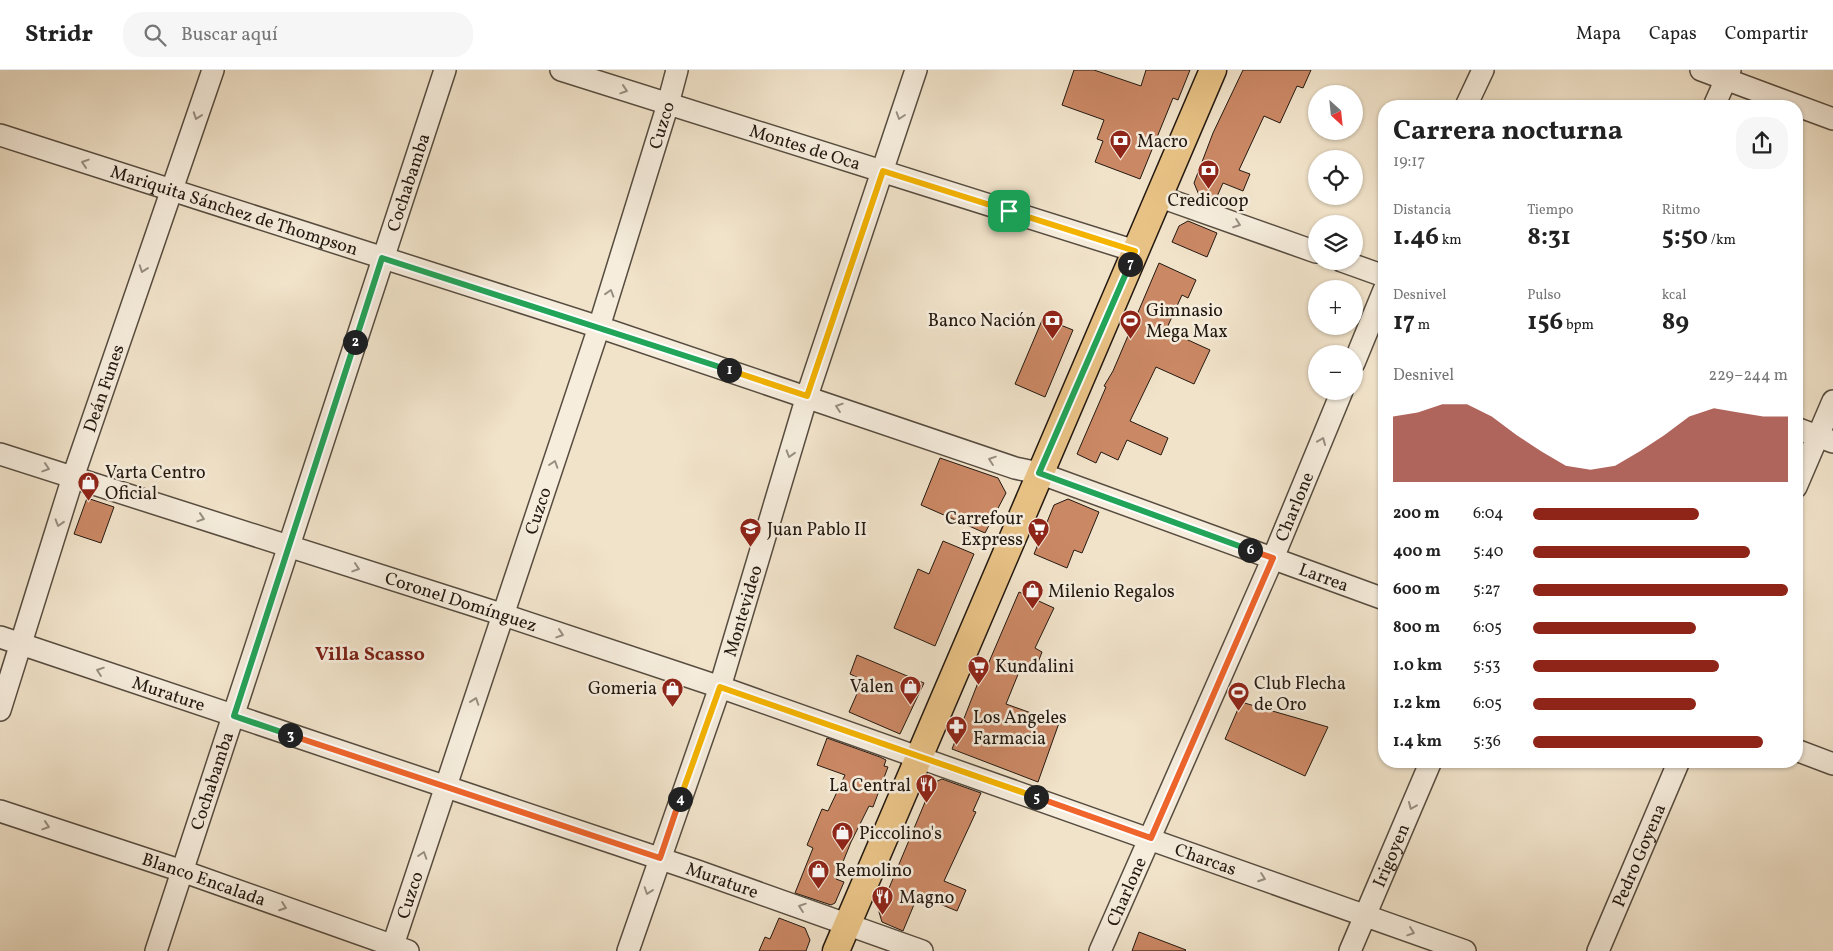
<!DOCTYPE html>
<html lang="es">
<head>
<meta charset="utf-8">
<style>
  body { margin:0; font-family:Vollkorn,serif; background:#f6f6f6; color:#222; height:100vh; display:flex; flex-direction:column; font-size:19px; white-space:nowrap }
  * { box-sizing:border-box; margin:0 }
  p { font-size:16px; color:#767676 }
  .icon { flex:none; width:28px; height:28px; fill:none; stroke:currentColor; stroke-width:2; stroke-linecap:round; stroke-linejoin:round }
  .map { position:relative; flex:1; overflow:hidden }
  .panel { position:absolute; left:1378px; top:30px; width:425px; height:668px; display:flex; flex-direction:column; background:#fff; border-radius:20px; box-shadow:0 1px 4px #0004 }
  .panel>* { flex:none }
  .needle { width:32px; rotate:153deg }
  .fabs { position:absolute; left:1308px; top:15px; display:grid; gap:10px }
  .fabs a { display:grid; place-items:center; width:55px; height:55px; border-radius:50%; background:#fff; box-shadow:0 1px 4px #0004; font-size:25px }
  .pin { position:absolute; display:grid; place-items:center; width:42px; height:42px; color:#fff; margin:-21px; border-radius:10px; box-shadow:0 2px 8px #0006 }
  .km { position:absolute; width:25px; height:25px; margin:-12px; border-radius:50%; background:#222; color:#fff; font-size:14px; line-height:25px; text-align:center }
  .round { display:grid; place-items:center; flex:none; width:52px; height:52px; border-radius:20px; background:#f6f6f6 }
  .overview { display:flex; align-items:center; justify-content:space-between; height:85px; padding:0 15px }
  h1 { font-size:28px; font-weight:700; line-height:38px }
  .figures { display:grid; grid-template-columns:repeat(3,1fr); gap:8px; height:85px; padding:5px 15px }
  .figures div { display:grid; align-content:center }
  .figures b { font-size:25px; font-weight:700 }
  .figures small { font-size:14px; font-weight:400 }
  .figures p { font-size:14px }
  .chart { height:140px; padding:10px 15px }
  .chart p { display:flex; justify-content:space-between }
  .chart svg { width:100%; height:90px; margin-top:5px; fill:#8f2418; opacity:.7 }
  ul { padding:0 15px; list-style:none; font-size:16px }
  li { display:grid; grid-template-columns:80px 60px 1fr; align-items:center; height:38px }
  li i { height:12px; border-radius:6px; background:#8f2418 }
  header { display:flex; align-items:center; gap:30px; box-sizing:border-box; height:70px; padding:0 25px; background:#fff; border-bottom:1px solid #e0e0e0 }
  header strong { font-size:24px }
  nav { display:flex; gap:28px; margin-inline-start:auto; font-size:18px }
  .search { width:350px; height:45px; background:#f6f6f6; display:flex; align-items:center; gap:12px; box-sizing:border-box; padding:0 18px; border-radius:20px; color:#767676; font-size:19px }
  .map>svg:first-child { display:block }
  .building { fill:#cb8865; stroke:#231911 }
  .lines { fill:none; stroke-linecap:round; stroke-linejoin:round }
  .minor-casing { stroke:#564c3f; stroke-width:24 }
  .major-casing { stroke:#231911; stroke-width:29 }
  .minor { stroke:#f6eddd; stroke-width:21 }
  .major { stroke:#e8c285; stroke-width:26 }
  .oneway { stroke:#978e81 }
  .split-1-casing { stroke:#fff; stroke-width:10 }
  .split-2-casing { stroke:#fff; stroke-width:10 }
  .split-3-casing { stroke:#fff; stroke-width:10 }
  .split-4-casing { stroke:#fff; stroke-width:10 }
  .split-5-casing { stroke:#fff; stroke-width:10 }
  .split-6-casing { stroke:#fff; stroke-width:10 }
  .split-7-casing { stroke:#fff; stroke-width:10 }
  .split-8-casing { stroke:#fff; stroke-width:10 }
  .split-1 { stroke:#f5b400; stroke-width:6 }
  .split-2 { stroke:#22a559; stroke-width:6 }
  .split-3 { stroke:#22a559; stroke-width:6 }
  .split-4 { stroke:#f0652b; stroke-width:6 }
  .split-5 { stroke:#f5b400; stroke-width:6 }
  .split-6 { stroke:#f0652b; stroke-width:6 }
  .split-7 { stroke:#22a559; stroke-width:6 }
  .split-8 { stroke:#f5b400; stroke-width:6 }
  .labels { text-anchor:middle; stroke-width:5; stroke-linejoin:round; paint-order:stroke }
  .street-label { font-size:18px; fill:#231911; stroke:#f6eddd }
  .poi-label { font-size:18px; fill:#231911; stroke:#f6eddd; text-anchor:start }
  .quarter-label { font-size:20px; font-weight:bold; fill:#7a1f14; stroke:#f6eddd }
</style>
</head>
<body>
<header>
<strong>Stridr</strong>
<div class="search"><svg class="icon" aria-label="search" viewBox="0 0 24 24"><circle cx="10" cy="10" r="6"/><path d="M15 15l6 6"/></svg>Buscar aquí</div>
<nav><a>Mapa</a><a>Capas</a><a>Compartir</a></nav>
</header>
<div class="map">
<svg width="1833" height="881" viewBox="0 0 1833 881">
  <rect width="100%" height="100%" fill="#f1e3ca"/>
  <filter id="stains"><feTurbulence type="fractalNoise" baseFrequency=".004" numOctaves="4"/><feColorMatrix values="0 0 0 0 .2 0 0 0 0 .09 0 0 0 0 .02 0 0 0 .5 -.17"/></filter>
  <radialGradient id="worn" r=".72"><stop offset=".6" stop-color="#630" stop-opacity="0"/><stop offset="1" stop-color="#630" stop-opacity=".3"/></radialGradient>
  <!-- building -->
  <g class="building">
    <path d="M1074 0H1094L1141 16 1146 0H1190L1178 30 1173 28 1140 109 1095 92 1103 71 1097 69 1104 50 1062 35Z"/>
    <path d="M1243 0H1311L1303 18 1297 16 1280 53 1264 46 1239 100 1250 104 1243 121 1223 113 1215 131 1199 125 1194 113 1213 63Z"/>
    <path d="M1188 151 1217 163 1207 187 1172 172 1179 156Z"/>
    <path d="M1159 193 1196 210 1188 228 1182 225 1166 260 1210 280 1194 314 1156 297 1130 351 1168 368 1161 385 1127 370 1118 390 1101 382 1096 393 1077 384 1106 317 1104 316 1113 301Z"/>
    <path d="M1043 248 1073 260 1045 327 1015 314Z"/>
    <path d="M940 388 998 408 1006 423 985 463 921 435Z"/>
    <path d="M87 428 114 437 101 473 74 464Z"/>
    <path d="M1068 429 1099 442 1082 483 1074 480 1067 498 1034 484 1054 435Z"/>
    <path d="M943 471 974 484 935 576 894 558 918 499 929 504Z"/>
    <path d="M1019 522 1054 538 1035 578 1042 582 1034 603 1021 597 1006 634 1059 653 1038 712 952 679 981 605 983 606Z"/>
    <path d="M857 585 924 613 900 664 849 642 863 610 850 604Z"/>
    <path d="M1241 632 1328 657 1305 706 1225 669Z"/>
    <path d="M827 668 880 687 886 690 884 696 888 697 873 737 869 736 851 772 836 809 844 812 835 833 831 835 795 823 813 778 807 775 822 739 828 741 845 705 817 695Z"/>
    <path d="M942 709 981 723 973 741 976 742 944 811 966 820 957 841 918 825 903 861 882 852 879 842 933 713Z"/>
    <path d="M779 848 805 858 810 870 806 881H759L765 867 770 869Z"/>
    <path d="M1139 862 1186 880 1185 881H1132Z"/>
  </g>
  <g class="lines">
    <defs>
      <g id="minor">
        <path id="s1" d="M561 0 1135 181"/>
        <path d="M1701 0 1833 49"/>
        <path d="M1466 36 1483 0"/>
        <path d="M1714 36 1730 0"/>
        <path id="s2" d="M0 65 599 257 1015 398 1039 403 1384 529"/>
        <path d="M1158 126 1316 182"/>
        <path d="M1342 191 1384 206"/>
        <path d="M1354 293 1384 220"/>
        <path d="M1796 358 1833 372"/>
        <path id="s3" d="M0 384 504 545 720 617 1465 881"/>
        <path d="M1796 417 1833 331"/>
        <path id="s4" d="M0 567 697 801 922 881"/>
        <path id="s5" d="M0 640 73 407 213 0"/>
        <path d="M1796 680 1833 694"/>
        <path id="s6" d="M0 741 182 801 408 881"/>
        <path id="s7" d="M156 881 445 0"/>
        <path id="s8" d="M391 881 599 257 668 34 677 0"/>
        <path id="s9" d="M628 881 720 617 807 326 916 0"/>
        <path id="s10" d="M1100 881 1273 488 1342 321"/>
        <path id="s11" d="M1350 881 1431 691"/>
        <path id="s12" d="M1598 881 1679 691"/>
      </g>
      <path id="major" d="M836 881 1213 0"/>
    </defs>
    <!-- minor casing -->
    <use href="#minor" class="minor-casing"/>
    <!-- major casing -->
    <use href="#major" class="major-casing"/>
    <!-- minor -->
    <use href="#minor" class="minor"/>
    <!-- major -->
    <use href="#major" class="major"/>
  </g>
  <!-- one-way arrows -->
  <defs><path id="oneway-chevron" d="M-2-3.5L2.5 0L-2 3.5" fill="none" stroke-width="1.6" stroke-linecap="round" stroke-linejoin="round" transform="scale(1.25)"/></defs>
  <g class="oneway">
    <use href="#oneway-chevron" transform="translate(624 20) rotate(18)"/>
    <use href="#oneway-chevron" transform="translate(197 46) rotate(110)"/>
    <use href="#oneway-chevron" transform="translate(900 46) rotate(108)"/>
    <use href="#oneway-chevron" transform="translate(85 93) rotate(-162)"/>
    <use href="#oneway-chevron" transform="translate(1237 154) rotate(20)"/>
    <use href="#oneway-chevron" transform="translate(143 199) rotate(109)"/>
    <use href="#oneway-chevron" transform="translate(610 223) rotate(-73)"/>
    <use href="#oneway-chevron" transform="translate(839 337) rotate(-161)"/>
    <use href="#oneway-chevron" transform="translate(1322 371) rotate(-68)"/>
    <use href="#oneway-chevron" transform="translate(790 384) rotate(107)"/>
    <use href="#oneway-chevron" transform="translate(992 390) rotate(-161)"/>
    <use href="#oneway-chevron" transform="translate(554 394) rotate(-72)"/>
    <use href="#oneway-chevron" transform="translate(46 398) rotate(18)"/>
    <use href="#oneway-chevron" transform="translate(201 448) rotate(18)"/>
    <use href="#oneway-chevron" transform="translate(59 453) rotate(107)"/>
    <use href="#oneway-chevron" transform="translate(356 498) rotate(18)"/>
    <use href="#oneway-chevron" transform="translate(560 564) rotate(18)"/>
    <use href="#oneway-chevron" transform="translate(100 601) rotate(-161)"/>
    <use href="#oneway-chevron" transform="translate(475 631) rotate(-71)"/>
    <use href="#oneway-chevron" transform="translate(1412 736) rotate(113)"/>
    <use href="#oneway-chevron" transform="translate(46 756) rotate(18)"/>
    <use href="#oneway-chevron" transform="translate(423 785) rotate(-72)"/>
    <use href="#oneway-chevron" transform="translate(1262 808) rotate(20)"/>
    <use href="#oneway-chevron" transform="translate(648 821) rotate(109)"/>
    <use href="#oneway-chevron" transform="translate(283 837) rotate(20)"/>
    <use href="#oneway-chevron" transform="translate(802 837) rotate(-161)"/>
    <use href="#oneway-chevron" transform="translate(1411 862) rotate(19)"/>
  </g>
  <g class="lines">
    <defs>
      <path id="split-1" d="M729 300 807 326 883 101 1009 141"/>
      <path id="split-2" d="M355 272 382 188 729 300"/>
      <path id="split-3" d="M290 665 234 646 355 272"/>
      <path id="split-4" d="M290 665 660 788 680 729"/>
      <path id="split-5" d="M680 729 720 617 1036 727"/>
      <path id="split-6" d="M1036 727 1151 768 1273 488 1250 480"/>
      <path id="split-7" d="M1130 194 1039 403 1250 480"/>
      <path id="split-8" d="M1009 141 1135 181 1130 194"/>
    </defs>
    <!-- split-1 casing -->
    <use href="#split-1" class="split-1-casing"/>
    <!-- split-2 casing -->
    <use href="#split-2" class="split-2-casing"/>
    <!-- split-3 casing -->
    <use href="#split-3" class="split-3-casing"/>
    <!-- split-4 casing -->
    <use href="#split-4" class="split-4-casing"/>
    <!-- split-5 casing -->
    <use href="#split-5" class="split-5-casing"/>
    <!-- split-6 casing -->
    <use href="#split-6" class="split-6-casing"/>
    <!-- split-7 casing -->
    <use href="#split-7" class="split-7-casing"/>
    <!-- split-8 casing -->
    <use href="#split-8" class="split-8-casing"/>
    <!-- split-1 -->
    <use href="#split-1" class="split-1"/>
    <!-- split-2 -->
    <use href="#split-2" class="split-2"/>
    <!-- split-3 -->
    <use href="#split-3" class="split-3"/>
    <!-- split-4 -->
    <use href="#split-4" class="split-4"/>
    <!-- split-5 -->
    <use href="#split-5" class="split-5"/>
    <!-- split-6 -->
    <use href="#split-6" class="split-6"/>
    <!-- split-7 -->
    <use href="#split-7" class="split-7"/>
    <!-- split-8 -->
    <use href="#split-8" class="split-8"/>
  </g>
  <!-- icons -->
  <defs>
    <symbol id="bank-pin" viewBox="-11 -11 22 30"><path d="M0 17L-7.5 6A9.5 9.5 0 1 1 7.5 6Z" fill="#8f2418" stroke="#f6eddd"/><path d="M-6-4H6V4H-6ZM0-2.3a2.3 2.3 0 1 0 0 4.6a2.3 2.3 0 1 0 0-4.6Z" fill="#fff"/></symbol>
    <symbol id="stadium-pin" viewBox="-11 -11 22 30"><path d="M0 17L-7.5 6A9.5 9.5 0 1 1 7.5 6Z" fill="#8f2418" stroke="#f6eddd"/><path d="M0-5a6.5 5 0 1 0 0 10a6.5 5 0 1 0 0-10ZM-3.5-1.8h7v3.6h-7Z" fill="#fff"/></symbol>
    <symbol id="shop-pin" viewBox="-11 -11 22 30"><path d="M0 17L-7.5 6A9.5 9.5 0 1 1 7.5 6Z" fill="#8f2418" stroke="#f6eddd"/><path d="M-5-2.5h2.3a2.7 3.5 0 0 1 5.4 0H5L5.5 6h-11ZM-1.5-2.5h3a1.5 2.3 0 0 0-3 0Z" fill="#fff"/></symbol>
    <symbol id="supermarket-pin" viewBox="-11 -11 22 30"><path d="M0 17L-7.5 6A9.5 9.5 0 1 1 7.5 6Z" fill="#8f2418" stroke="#f6eddd"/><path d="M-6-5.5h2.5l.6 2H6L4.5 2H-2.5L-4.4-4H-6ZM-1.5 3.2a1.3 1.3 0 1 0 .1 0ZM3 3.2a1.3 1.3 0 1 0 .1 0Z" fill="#fff"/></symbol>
    <symbol id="university-pin" viewBox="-11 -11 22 30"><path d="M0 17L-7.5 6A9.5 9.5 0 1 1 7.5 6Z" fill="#8f2418" stroke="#f6eddd"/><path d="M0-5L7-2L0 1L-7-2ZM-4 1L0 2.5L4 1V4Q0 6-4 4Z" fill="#fff"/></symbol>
    <symbol id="pharmacy-pin" viewBox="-11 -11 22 30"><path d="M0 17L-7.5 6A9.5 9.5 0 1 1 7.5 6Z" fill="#8f2418" stroke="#f6eddd"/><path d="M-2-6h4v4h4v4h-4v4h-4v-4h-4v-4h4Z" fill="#fff"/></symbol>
    <symbol id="restaurant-pin" viewBox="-11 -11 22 30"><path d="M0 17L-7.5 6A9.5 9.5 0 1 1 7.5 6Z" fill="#8f2418" stroke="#f6eddd"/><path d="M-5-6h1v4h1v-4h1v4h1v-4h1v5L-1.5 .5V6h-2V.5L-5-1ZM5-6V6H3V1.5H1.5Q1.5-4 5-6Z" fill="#fff"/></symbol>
  </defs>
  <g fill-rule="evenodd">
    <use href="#bank-pin" x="1108" y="58" width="25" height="34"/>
    <use href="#bank-pin" x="1196" y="88" width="25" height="34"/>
    <use href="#bank-pin" x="1040" y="238" width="25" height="34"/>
    <use href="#stadium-pin" x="1118" y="238" width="25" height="34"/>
    <use href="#shop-pin" x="76" y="400" width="25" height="34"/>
    <use href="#supermarket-pin" x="1026" y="446" width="25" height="34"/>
    <use href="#university-pin" x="738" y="446" width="25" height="34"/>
    <use href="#shop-pin" x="1020" y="508" width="25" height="34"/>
    <use href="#supermarket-pin" x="966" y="584" width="25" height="34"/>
    <use href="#shop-pin" x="898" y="604" width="25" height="34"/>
    <use href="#shop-pin" x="660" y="606" width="25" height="34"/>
    <use href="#stadium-pin" x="1226" y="610" width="25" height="34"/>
    <use href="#pharmacy-pin" x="944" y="644" width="25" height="34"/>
    <use href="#restaurant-pin" x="914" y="702" width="25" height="34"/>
    <use href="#shop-pin" x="830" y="750" width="25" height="34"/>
    <use href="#shop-pin" x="806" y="788" width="25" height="34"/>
    <use href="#restaurant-pin" x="870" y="814" width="25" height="34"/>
  </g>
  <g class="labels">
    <!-- street labels -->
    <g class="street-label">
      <text dy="6" stroke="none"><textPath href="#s8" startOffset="869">Cuzco</textPath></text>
      <text dy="6" stroke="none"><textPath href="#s1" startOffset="256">Montes de Oca</textPath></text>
      <text dy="6" stroke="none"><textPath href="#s7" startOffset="809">Cochabamba</textPath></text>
      <text dy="6" stroke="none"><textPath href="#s2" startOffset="246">Mariquita Sánchez de Thompson</textPath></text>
      <text dy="6" stroke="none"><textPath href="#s5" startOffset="338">Deán Funes</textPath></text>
      <text dy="6" stroke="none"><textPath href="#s10" startOffset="485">Charlone</textPath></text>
      <text dy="6" stroke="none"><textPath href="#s8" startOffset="464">Cuzco</textPath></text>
      <text dy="6" stroke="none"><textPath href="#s2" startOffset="1396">Larrea</textPath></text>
      <text dy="6" stroke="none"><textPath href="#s3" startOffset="484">Coronel Domínguez</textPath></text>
      <text dy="6" stroke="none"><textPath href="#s9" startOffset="359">Montevideo</textPath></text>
      <text dy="6" stroke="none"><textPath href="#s4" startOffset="178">Murature</textPath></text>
      <text dy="6" stroke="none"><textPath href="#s7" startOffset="179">Cochabamba</textPath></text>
      <text dy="6" stroke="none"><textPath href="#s11" startOffset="104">Irigoyen</textPath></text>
      <text dy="6" stroke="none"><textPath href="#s12" startOffset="104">Pedro Goyena</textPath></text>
      <text dy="6" stroke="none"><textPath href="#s3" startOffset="1272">Charcas</textPath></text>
      <text dy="6" stroke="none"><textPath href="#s6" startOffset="215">Blanco Encalada</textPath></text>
      <text dy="6" stroke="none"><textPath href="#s4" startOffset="762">Murature</textPath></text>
      <text dy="6" stroke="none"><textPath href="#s10" startOffset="65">Charlone</textPath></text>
      <text dy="6" stroke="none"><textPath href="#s8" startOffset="59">Cuzco</textPath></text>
    </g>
    <!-- poi labels -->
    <g class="poi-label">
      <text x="1137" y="77">Macro</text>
      <text x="1208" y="136" text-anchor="middle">Credicoop</text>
      <text x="1146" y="246">Gimnasio<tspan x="1146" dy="21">Mega Max</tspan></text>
      <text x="1036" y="256" text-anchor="end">Banco Nación</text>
      <text x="105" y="408">Varta Centro<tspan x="105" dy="21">Oficial</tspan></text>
      <text x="1023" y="454" text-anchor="end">Carrefour<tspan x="1023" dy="21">Express</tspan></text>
      <text x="767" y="465">Juan Pablo II</text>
      <text x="1048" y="527">Milenio Regalos</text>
      <text x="995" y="602">Kundalini</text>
      <text x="1254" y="619">Club Flecha<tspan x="1254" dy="21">de Oro</tspan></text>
      <text x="894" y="622" text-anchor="end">Valen</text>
      <text x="657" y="624" text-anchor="end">Gomeria</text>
      <text x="973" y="653">Los Angeles<tspan x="973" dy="21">Farmacia</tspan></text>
      <text x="911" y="721" text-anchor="end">La Central</text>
      <text x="859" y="769">Piccolino's</text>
      <text x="835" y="806">Remolino</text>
      <text x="899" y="833">Magno</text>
    </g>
    <!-- quarter labels -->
    <g class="quarter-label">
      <text x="370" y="590">Villa Scasso</text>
    </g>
  </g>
  <rect width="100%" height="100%" filter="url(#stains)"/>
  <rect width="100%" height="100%" fill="url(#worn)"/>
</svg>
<div class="fabs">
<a><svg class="needle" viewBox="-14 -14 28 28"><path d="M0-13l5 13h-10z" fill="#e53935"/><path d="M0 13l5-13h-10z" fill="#767676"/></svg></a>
<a><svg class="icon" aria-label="locate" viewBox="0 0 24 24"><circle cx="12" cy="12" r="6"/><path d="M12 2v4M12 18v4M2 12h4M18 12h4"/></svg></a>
<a><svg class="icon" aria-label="layers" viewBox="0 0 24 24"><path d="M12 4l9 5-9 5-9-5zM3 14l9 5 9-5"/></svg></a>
<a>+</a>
<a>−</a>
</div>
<div class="pin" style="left:1009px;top:141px;background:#1e9e55"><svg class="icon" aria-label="arrive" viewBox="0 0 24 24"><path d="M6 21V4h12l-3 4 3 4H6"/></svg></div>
<b class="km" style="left:729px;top:300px">1</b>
<b class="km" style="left:355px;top:272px">2</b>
<b class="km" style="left:290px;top:665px">3</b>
<b class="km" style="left:680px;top:729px">4</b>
<b class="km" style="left:1036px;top:727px">5</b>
<b class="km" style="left:1250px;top:480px">6</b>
<b class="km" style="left:1130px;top:194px">7</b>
<section class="panel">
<div class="overview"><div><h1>Carrera nocturna</h1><p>19:17</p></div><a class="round"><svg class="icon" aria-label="share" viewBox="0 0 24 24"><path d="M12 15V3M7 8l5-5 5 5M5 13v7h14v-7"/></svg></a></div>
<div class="figures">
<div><p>Distancia</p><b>1.46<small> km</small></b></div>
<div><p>Tiempo</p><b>8:31</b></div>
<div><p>Ritmo</p><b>5:50<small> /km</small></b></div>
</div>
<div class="figures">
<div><p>Desnivel</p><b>17<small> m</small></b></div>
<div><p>Pulso</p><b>156<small> bpm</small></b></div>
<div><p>kcal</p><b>89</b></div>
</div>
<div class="chart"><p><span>Desnivel</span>229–244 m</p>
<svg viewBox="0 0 160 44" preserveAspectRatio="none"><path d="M0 44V12L10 10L20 6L30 6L40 12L50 21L60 29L70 36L80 38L90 36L100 29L110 21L120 12L130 8L140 10L150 12L160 12V44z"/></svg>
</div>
<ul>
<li><b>200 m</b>6:04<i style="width:65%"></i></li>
<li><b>400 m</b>5:40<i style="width:85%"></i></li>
<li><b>600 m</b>5:27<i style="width:100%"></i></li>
<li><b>800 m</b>6:05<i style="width:64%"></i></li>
<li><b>1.0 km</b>5:53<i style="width:73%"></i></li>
<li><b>1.2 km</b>6:05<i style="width:64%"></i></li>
<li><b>1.4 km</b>5:36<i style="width:90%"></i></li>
</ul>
</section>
</div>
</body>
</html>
